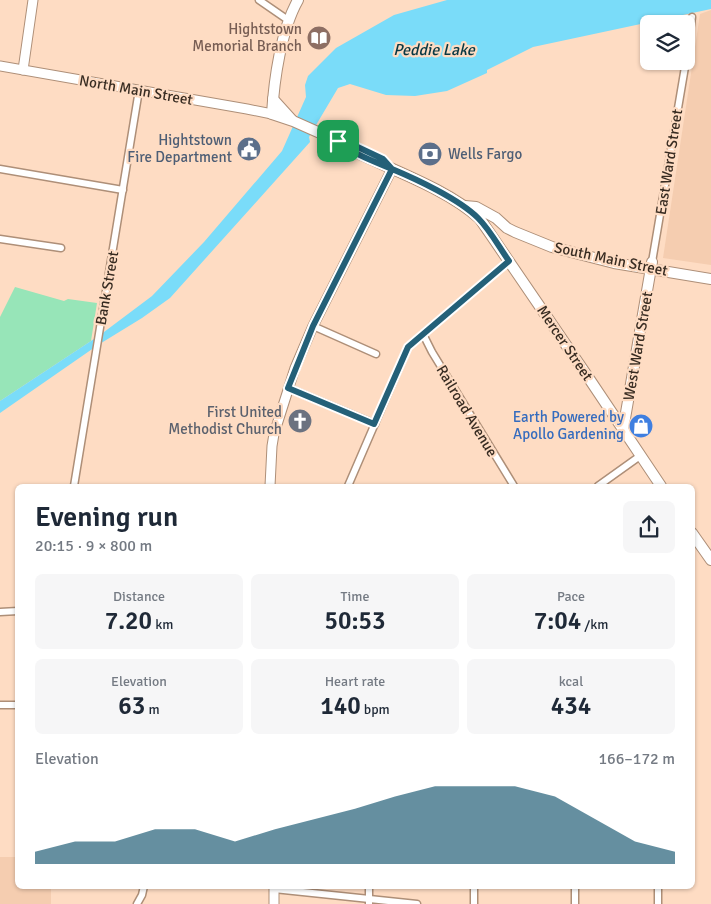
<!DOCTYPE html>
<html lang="en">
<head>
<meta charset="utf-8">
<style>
  body { margin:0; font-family:Signika,sans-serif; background:#f6f6f7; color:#1f2937; height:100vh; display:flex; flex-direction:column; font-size:19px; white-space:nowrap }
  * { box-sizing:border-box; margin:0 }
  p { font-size:16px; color:#747a83 }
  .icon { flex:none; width:28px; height:28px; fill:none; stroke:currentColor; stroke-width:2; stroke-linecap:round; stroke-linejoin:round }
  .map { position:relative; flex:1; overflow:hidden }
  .drawer { position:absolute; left:15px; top:484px; width:680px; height:405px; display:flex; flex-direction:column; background:#fff; border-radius:8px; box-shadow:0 1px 4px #0004 }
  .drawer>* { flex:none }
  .controls { position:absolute; left:640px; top:15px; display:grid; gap:10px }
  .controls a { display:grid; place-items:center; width:55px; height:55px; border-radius:8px; background:#fff; box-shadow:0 1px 4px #0004; font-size:25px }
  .pin { position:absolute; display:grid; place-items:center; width:42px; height:42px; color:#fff; margin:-21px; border-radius:10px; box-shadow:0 2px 8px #0006 }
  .round { display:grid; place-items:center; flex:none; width:52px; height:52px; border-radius:8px; background:#f6f6f7 }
  .summary { display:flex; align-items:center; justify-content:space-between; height:85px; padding:0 20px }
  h1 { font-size:28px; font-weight:600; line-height:38px }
  .figures { display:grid; grid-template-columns:repeat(3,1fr); gap:8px; height:85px; padding:5px 20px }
  .figures div { display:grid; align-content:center; border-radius:8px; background:#f6f6f7; text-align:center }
  .figures b { font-size:25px; font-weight:600 }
  .figures small { font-size:14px; font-weight:400 }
  .figures p { font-size:14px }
  .chart { height:140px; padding:10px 20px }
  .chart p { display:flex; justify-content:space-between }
  .chart svg { width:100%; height:90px; margin-top:5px; fill:#246078; opacity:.7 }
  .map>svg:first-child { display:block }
  .built { fill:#f5cdb0 }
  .green { fill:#97e5b8 }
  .water { fill:#7adcf9 }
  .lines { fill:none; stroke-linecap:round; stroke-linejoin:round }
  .street-casing { stroke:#ae8f78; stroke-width:9 }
  .secondary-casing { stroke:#ae8f78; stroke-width:11 }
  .primary-casing { stroke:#ae8f78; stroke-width:12 }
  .street { stroke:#fff; stroke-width:6 }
  .secondary { stroke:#fff; stroke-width:9 }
  .primary { stroke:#fff; stroke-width:10 }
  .route-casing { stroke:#fff; stroke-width:10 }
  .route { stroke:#246078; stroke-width:6 }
  .labels { text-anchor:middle; stroke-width:4.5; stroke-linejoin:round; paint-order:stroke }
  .education-label { font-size:15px; fill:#785e54; stroke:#fedcc3; text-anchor:end }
  .street-label { font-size:15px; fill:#382c22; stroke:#fedcc3 }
  .service-label { font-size:15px; fill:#4e5e75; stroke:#fedcc3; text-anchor:end }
  .worship-label { font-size:15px; fill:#5b616d; stroke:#fedcc3; text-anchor:end }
  .shop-label { font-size:15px; fill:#366cbe; stroke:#fedcc3; text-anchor:end }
  .water-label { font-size:16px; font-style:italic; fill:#083844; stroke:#fedcc3 }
</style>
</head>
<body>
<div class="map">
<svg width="711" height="904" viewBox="0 0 711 904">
  <rect width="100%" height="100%" fill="#fedcc3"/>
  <!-- built -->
  <g class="built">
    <path d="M711 10V265L663 258 700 14Z"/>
    <path d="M0 857H17L18 886H51V904H0Z"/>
  </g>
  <!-- green -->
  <path class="green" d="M15 287 64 301 68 299 97 303 91 341 0 401V317Z"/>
  <!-- water -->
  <path class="water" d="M447 0H711V9L533 47 487 70V73L447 91 415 96 386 95 350 84 338 88 309 137 310 142 170 298 142 318 98 345 0 413V401L100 335 152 296 204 242 282 151 306 97 305 85 308 76 336 48 394 15Z"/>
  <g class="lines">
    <defs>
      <g id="street">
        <path d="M259 0 288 20"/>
        <path d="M686 58 692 17"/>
        <path d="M0 169 123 190"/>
        <path d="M0 239 61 248"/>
        <path d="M652 262 686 61"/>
        <path d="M313 326 376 354"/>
        <path d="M423 334 432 352 514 486"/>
        <path d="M288 388 375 424"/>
        <path d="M74 486 139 90"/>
        <path d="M348 486 408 347 509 261"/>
        <path d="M598 486 640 456"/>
        <path d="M0 612 18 611"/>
        <path d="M0 705H18"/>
        <path d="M575 886V904"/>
        <path d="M658 886V904"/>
        <path d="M274 889 417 904"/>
        <path d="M137 904 142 895 144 886"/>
        <path d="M369 904V886"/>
        <path d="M474 904V886"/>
      </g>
      <g id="secondary">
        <path d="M0 66 247 109 272 114"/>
        <path d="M23 70 33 0"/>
        <path d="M270 486 272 446 274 434 295 368 313 326 392 169"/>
        <path d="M274 886V904"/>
      </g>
      <g id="primary">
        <path d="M298 0C281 30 274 80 272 114L293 121 338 141H344"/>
        <path d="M273 99 292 120"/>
        <path d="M338 141 345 147C386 168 447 188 480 219L590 380 661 486"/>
        <path d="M465 206 476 207 496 218 507 228 515 232 552 247 614 263 711 279"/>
        <path d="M623 430 652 262"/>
        <path d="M692 533 711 560"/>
      </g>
    </defs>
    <!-- street casing -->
    <use href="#street" class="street-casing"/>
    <!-- secondary casing -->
    <use href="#secondary" class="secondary-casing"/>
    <!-- primary casing -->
    <use href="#primary" class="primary-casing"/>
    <!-- street -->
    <use href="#street" class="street"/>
    <!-- secondary -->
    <use href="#secondary" class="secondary"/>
    <!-- primary -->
    <use href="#primary" class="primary"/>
  </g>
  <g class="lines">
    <defs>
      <path id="route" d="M338 141C353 154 373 161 392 169 416 179 459 199 478 218 490 230 499 247 509 261L408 347 374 424 288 388 313 326 392 169 383 159 347 142 338 141"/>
    </defs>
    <!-- route casing -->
    <use href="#route" class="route-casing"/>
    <!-- route -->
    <use href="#route" class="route"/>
  </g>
  <!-- icons -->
  <defs>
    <symbol id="library-disc" viewBox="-11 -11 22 22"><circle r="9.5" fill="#8d6e63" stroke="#fedcc3"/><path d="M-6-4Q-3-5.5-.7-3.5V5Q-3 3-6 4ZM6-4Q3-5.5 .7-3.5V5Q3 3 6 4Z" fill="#fff"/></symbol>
    <symbol id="civic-disc" viewBox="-11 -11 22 22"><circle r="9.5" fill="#5c6f8a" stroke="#fedcc3"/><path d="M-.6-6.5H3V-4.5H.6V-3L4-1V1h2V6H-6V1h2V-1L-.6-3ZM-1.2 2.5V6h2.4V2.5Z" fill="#fff"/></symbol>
    <symbol id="bank-disc" viewBox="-11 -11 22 22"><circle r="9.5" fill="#5c6f8a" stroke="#fedcc3"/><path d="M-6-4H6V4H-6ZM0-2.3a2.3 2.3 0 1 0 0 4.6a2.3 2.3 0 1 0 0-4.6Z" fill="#fff"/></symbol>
    <symbol id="church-disc" viewBox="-11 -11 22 22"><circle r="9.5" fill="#6b7280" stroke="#fedcc3"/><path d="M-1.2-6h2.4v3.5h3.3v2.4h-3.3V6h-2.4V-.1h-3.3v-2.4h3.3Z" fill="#fff"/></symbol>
    <symbol id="shop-disc" viewBox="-11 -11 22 22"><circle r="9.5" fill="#3f7fe0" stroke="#fedcc3"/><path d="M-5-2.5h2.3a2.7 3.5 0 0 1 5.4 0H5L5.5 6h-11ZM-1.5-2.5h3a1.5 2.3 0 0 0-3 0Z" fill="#fff"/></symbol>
  </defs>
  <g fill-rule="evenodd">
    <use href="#library-disc" x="305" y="24" width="28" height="28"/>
    <use href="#civic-disc" x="235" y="135" width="28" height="28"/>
    <use href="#bank-disc" x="416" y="140" width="28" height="28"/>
    <use href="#church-disc" x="286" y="407" width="28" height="28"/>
    <use href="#shop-disc" x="627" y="412" width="28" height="28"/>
  </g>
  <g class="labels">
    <!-- education labels -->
    <g class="education-label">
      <text x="302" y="34">Hightstown<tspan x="302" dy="17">Memorial Branch</tspan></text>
    </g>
    <!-- street labels -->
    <g class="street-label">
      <text transform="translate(136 90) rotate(10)" y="5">North Main Street</text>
      <text transform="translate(669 162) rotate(-81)" y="5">East Ward Street</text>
      <text transform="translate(611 259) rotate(12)" y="5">South Main Street</text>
      <text transform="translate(107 288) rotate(-80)" y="5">Bank Street</text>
      <text transform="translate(565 343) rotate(56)" y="5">Mercer Street</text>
      <text transform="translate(638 346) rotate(-80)" y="5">West Ward Street</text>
      <text transform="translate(467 411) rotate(59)" y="5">Railroad Avenue</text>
    </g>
    <!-- service labels -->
    <g class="service-label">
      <text x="232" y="145">Hightstown<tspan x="232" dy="17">Fire Department</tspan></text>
      <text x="448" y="159" text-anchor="start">Wells Fargo</text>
    </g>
    <!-- worship labels -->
    <g class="worship-label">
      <text x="282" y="417">First United<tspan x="282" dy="17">Methodist Church</tspan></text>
    </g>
    <!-- shop labels -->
    <g class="shop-label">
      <text x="624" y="422">Earth Powered by<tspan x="624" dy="17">Apollo Gardening</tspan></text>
    </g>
    <!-- water labels -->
    <g class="water-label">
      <text x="434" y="55">Peddie Lake</text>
    </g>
  </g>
</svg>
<div class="controls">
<a><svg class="icon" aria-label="layers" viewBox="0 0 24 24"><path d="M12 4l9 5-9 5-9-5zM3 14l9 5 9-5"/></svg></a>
</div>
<div class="pin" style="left:338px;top:141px;background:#1e9e55"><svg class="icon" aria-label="arrive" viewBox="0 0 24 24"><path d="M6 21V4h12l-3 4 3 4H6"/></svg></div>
<section class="drawer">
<div class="summary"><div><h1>Evening run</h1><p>20:15 · 9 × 800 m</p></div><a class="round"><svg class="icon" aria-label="share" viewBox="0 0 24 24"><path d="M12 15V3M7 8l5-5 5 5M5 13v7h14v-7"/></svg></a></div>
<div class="figures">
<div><p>Distance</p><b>7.20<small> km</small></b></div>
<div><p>Time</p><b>50:53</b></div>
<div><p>Pace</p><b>7:04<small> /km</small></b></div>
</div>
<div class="figures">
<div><p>Elevation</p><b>63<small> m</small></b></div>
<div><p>Heart rate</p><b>140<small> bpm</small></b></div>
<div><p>kcal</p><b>434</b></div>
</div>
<div class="chart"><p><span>Elevation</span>166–172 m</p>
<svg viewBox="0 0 160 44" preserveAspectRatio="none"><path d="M0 44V38L10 33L20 33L30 27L40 27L50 33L60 27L70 22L80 17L90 11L100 6L110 6L120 6L130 11L140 22L150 33L160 38V44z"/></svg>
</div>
</section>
</div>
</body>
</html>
